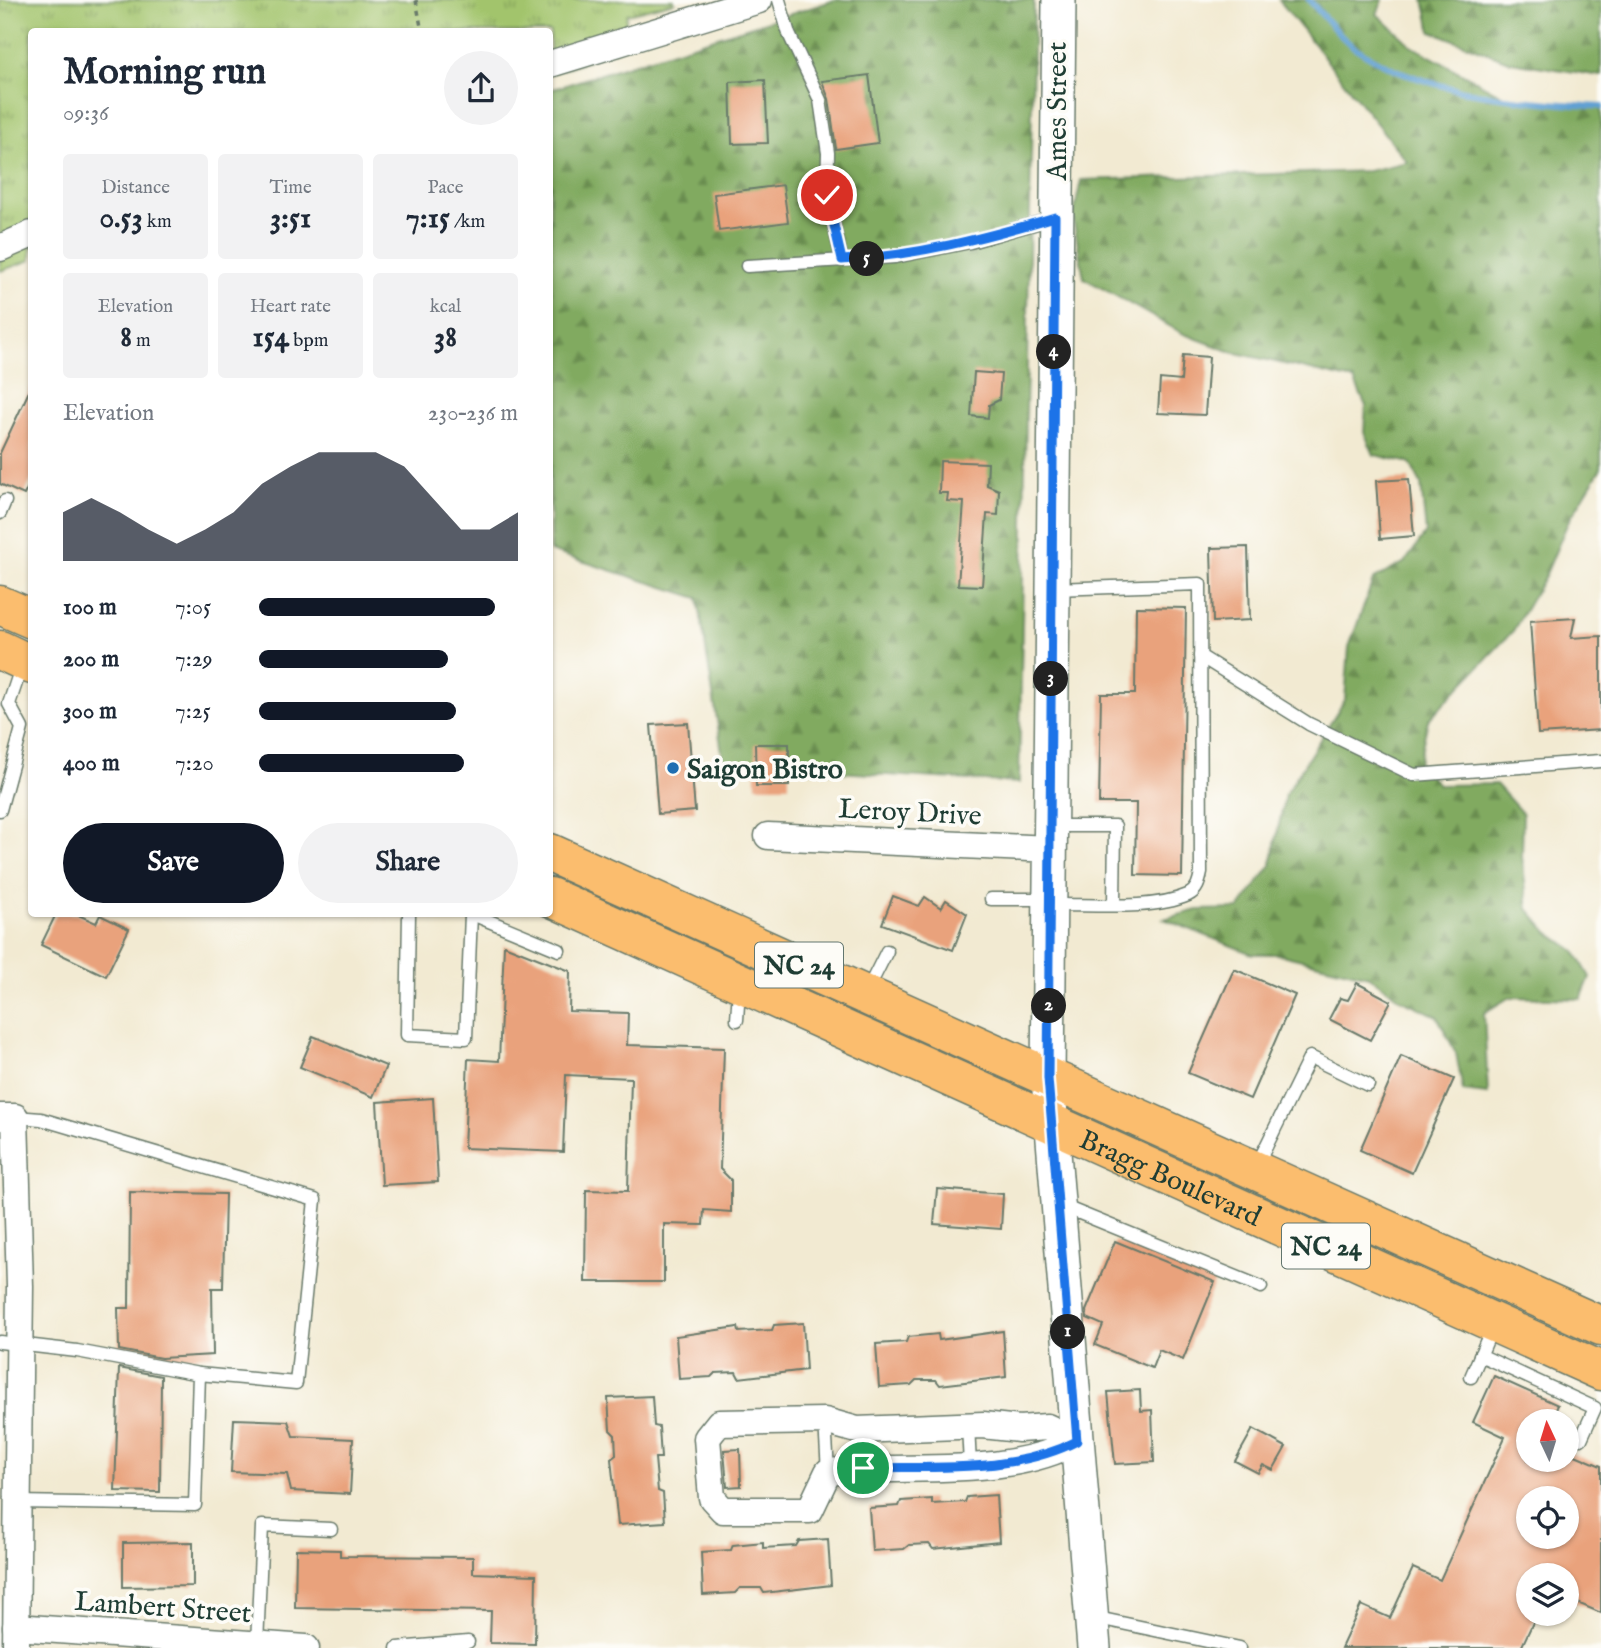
<!DOCTYPE html>
<html lang="en">
<head>
<meta charset="utf-8">
<style>
  body { margin:0; font-family:"IM FELL English",serif; background:#f2f2f3; color:#1f2937; height:100vh; display:flex; flex-direction:column; font-size:26px; white-space:nowrap }
  * { box-sizing:border-box; margin:0 }
  p { font-size:23px; color:#747a83 }
  .icon { flex:none; width:38px; height:38px; fill:none; stroke:currentColor; stroke-width:2; stroke-linecap:round; stroke-linejoin:round }
  .map { position:relative; flex:1; overflow:hidden }
  .side { position:absolute; left:28px; top:28px; width:525px; height:889px; display:flex; flex-direction:column; background:#fff; border-radius:7px; box-shadow:0 2px 5px #0004 }
  .side>* { flex:none }
  .needle { width:46px; rotate:356deg }
  .buttons { position:absolute; left:1516px; top:1409px; display:grid; gap:14px }
  .buttons a { display:grid; place-items:center; width:63px; height:63px; border-radius:50%; background:#fff; box-shadow:0 2px 5px #0004; font-size:35px }
  .pin { position:absolute; display:grid; place-items:center; width:60px; height:60px; color:#fff; margin:-30px; border:4px solid #fff; border-radius:50%; box-shadow:0 2px 7px #0007 }
  .km { position:absolute; width:35px; height:35px; margin:-18px; border-radius:50%; background:#222; color:#fff; font-size:19px; line-height:35px; text-align:center }
  .round { display:grid; place-items:center; flex:none; width:74px; height:74px; border-radius:37px; background:#f2f2f3 }
  .overview { display:flex; align-items:center; justify-content:space-between; height:119px; padding:0 35px }
  h1 { font-size:38px; font-weight:700; line-height:52px }
  .stats { display:grid; grid-template-columns:repeat(3,1fr); gap:10px; height:119px; padding:7px 35px }
  .stats div { display:grid; align-content:center; border-radius:7px; background:#f2f2f3; text-align:center }
  .stats b { font-size:30px; font-weight:700 }
  .stats small { font-size:19px; font-weight:400 }
  .stats p { font-size:19px }
  .chart { height:196px; padding:14px 35px }
  .chart p { display:flex; justify-content:space-between }
  .chart svg { width:100%; height:126px; margin-top:7px; fill:#111827; opacity:.7 }
  .primary-button { display:flex; gap:14px; margin-top:auto; padding:14px 35px }
  .primary-button a { flex:1; height:80px; border-radius:42px; background:#111827; color:#fff; font-size:28px; font-weight:700; line-height:80px; text-align:center }
  .primary-button a+a { background:#f2f2f3; color:#1f2937 }
  ul { padding:0 35px; list-style:none; font-size:23px }
  li { display:grid; grid-template-columns:112px 84px 1fr; align-items:center; height:52px }
  li i { height:18px; border-radius:9px; background:#111827 }
  .map>svg:first-child { display:block }
  .grass { fill:url(#grass-tufts); stroke:#608050; stroke-width:2 }
  .forest { fill:url(#forest-firs); stroke:#50744a; stroke-width:2 }
  .lines { fill:none; stroke-linecap:round; stroke-linejoin:round }
  .stream { stroke:#61a0d3; stroke-width:6 }
  .building { fill:#e9a27b; fill-rule:evenodd }
  .service-casing { stroke:#697a6b; stroke-width:15 }
  .minor-casing { stroke:#697a6b; stroke-width:29 }
  .tertiary-casing { stroke:#697a6b; stroke-width:36 }
  .primary-casing { stroke:#697a6b; stroke-width:41 }
  .path { stroke:#697a6b; stroke-width:3.5; stroke-dasharray:5 5; stroke-linecap:butt }
  .service { stroke:#fff; stroke-width:12 }
  .minor { stroke:#fff; stroke-width:26 }
  .tertiary { stroke:#fff; stroke-width:33 }
  .primary { stroke:#fbbd6e; stroke-width:38 }
  .route-casing { stroke:#fff; stroke-width:14 }
  .route { stroke:#1a73e8; stroke-width:9 }
  .poi-dot { fill:#1f6fb2; stroke:#fdfcf7; stroke-width:2.5 }
  .labels { text-anchor:middle; stroke-width:7; stroke-linejoin:round; paint-order:stroke }
  .shield { fill:#fdfcf7; stroke:#62766e; stroke-width:2 }
  .shield-label { font-size:26px; font-weight:bold; fill:#1f3d34 }
  .street-label { font-size:28px; fill:#1f3d34; stroke:#fdfcf7 }
  .poi-label { font-size:28px; font-weight:bold; fill:#1f3d34; stroke:#fdfcf7; text-anchor:start }
</style>
</head>
<body>
<div class="map">
<svg width="1601" height="1648" viewBox="0 0 1601 1648">
  <defs>
    <pattern id="grass-tufts" width="24" height="20" patternUnits="userSpaceOnUse" patternTransform="scale(1.75)"><rect width="24" height="20" fill="#a2c46c"/><path d="M3 7l-1-3M5 7V3M7 7l1-3M15 17l-1-3M17 17v-4M19 17l1-3" fill="none" stroke="#83a05a"/></pattern>
    <pattern id="forest-firs" width="22" height="20" patternUnits="userSpaceOnUse" patternTransform="scale(1.75)"><rect width="22" height="20" fill="#81aa60"/><path d="M5 1l3.5 6h-7zM16 11l3.5 6h-7z" fill="#698c50"/></pattern>
  </defs>
  <rect width="100%" height="100%" fill="#fdfcf7"/>
  <filter id="ink" filterUnits="userSpaceOnUse"><feTurbulence type="fractalNoise" baseFrequency=".0143" numOctaves="2"/><feDisplacementMap in="SourceGraphic" scale="14" xChannelSelector="R" yChannelSelector="G"/><feConvolveMatrix kernelMatrix="1 2 1 2 8 2 1 2 1" color-interpolation-filters="sRGB"/></filter>
  <filter id="wash" filterUnits="userSpaceOnUse"><feTurbulence type="fractalNoise" baseFrequency=".00686" numOctaves="4" result="noise"/><feDisplacementMap in="SourceGraphic" scale="28" xChannelSelector="R" yChannelSelector="G"/><feGaussianBlur stdDeviation="1.57" result="paint"/><feColorMatrix in="noise" values="0 0 0 0 0 0 0 0 0 0 0 0 0 0 0 0 0 1.4 0 .05"/><feComposite in="paint" operator="in"/></filter>
  <g filter="url(#wash)">
    <rect width="100%" height="100%" fill="#f2ead2"/>
    <!-- grass -->
    <path class="grass" d="M0 0H674L675 2 627 14 621 48 550 74V32H32L31 260 0 271Z"/>
    <!-- forest -->
    <g class="forest">
      <path d="M835 0H1034L1019 783 724 765 698 598 550 551V90Z"/>
      <path d="M1279 0H1383L1377 14 1413 47 1507 98 1601 107V468L1568 522 1546 574 1513 631 1428 720 1418 765 1439 785 1496 784 1523 814 1522 856 1528 909 1548 932 1575 951 1590 977 1581 999 1510 997 1484 1013 1488 1094 1463 1091 1456 1053 1437 1016 1402 1000 1369 976 1277 954H1252L1164 919 1197 910 1239 909 1271 865 1285 795 1345 700 1349 647 1373 580 1405 562 1426 533 1421 484 1410 463 1374 455 1364 432 1366 406 1354 380 1232 352 1184 334 1084 278 1073 218 1081 180 1368 171 1407 162Z"/>
      <path d="M1424 0H1601V76L1511 62 1431 31Z"/>
    </g>
    <g class="lines">
      <!-- stream -->
      <path class="stream" d="M1309 0C1323 15 1337 35 1354 47 1427 96 1516 100 1601 107"/>
    </g>
    <g id="blocks">
      <!-- building -->
      <g class="building">
        <path d="M869 75 878 143 836 149 829 99 822 81Z"/>
        <path d="M765 80 768 143 732 144 730 82Z"/>
        <path d="M783 185 788 222 719 231 714 194Z"/>
        <path d="M1183 355 1209 357 1205 415 1158 413 1160 379 1181 381Z"/>
        <path d="M974 372 1001 374 999 400 989 405 988 418 971 416Z"/>
        <path d="M32 385V479L24 495 0 484V453Z"/>
        <path d="M940 461 988 463 987 485 999 490 998 515 987 514 982 586 958 585 964 502 947 501 948 493H939Z"/>
        <path d="M1409 479 1414 536 1380 539 1376 481Z"/>
        <path d="M1248 547 1250 620 1213 622 1211 548Z"/>
        <path d="M1136 607 1186 608 1182 876 1135 875 1136 803H1099L1101 694H1135Z"/>
        <path d="M1575 618 1571 638 1601 636V730L1538 734 1530 621Z"/>
        <path d="M688 723 695 811 658 814 651 725Z"/>
        <path d="M755 744H789V786H756Z"/>
        <path d="M893 896 919 906 925 897 941 908 946 900 967 914 953 950 882 924Z"/>
        <path d="M56 914H76L96 923 100 915 129 929 106 976 41 945Z"/>
        <path d="M504 945 570 971 569 1011 628 1013 627 1045 724 1048 720 1169 731 1180V1212L704 1210 703 1225 664 1224V1282H585L586 1190 628 1191 631 1078 566 1075 563 1152 464 1148 468 1059 499 1061Z"/>
        <path d="M1234 969 1295 995 1250 1099 1188 1073Z"/>
        <path d="M1357 983 1391 1001 1370 1040 1329 1019 1340 998 1348 1000Z"/>
        <path d="M313 1036 386 1066 373 1097 300 1067Z"/>
        <path d="M1401 1056 1454 1079 1412 1173 1360 1150Z"/>
        <path d="M433 1098 438 1182 382 1185 377 1102Z"/>
        <path d="M937 1189 1003 1194 1001 1229 934 1224Z"/>
        <path d="M130 1192 225 1194 223 1288H212L213 1355 161 1358 119 1350 118 1308H129Z"/>
        <path d="M1115 1241 1215 1282 1183 1360 1159 1350 1152 1368 1095 1345 1103 1325 1087 1318 1086 1311Z"/>
        <path d="M803 1323 806 1370 739 1378 736 1372 715 1373 711 1377 679 1379 676 1336 738 1327 739 1332 772 1330 774 1325Z"/>
        <path d="M1003 1331 1006 1377 940 1385 936 1380H916L911 1385 879 1387 876 1344 906 1342 908 1337 938 1334 939 1340Z"/>
        <path d="M119 1368 161 1376 160 1492 115 1491Z"/>
        <path d="M1494 1376 1558 1405 1551 1421H1528V1460H1566V1451L1601 1466V1613L1566 1598V1575H1528V1614H1537L1521 1648H1341L1361 1605 1390 1618 1413 1568 1440 1580 1505 1437 1473 1422ZM1528 1498H1566V1536H1528Z"/>
        <path d="M1140 1390 1141 1411 1152 1410 1154 1462 1115 1464 1108 1392Z"/>
        <path d="M652 1396 654 1426 659 1427 661 1458H655L658 1491 663 1493 665 1522 618 1525 611 1459 616 1455 615 1435 610 1430 608 1398Z"/>
        <path d="M234 1419 288 1421 293 1436 353 1439 350 1494 291 1491 287 1474 231 1472Z"/>
        <path d="M1253 1429 1286 1447 1273 1470 1263 1465 1258 1473 1235 1461Z"/>
        <path d="M740 1449 741 1486 727 1487 724 1450Z"/>
        <path d="M996 1495 999 1542 933 1549 929 1544 909 1545 904 1549 872 1551 869 1508 899 1506 901 1501 932 1499V1504L965 1502 967 1497Z"/>
        <path d="M828 1539 831 1585 764 1593 761 1588H740L735 1593 703 1595 701 1552 731 1550 733 1545 763 1542V1548L796 1546 799 1541Z"/>
        <path d="M193 1542V1586L123 1587V1543Z"/>
        <path d="M296 1549 340 1550V1556L473 1557V1573L536 1575 535 1644 490 1643 491 1611 295 1608Z"/>
      </g>
    </g>
  </g>
  <g filter="url(#ink)">
    <use href="#blocks" fill-opacity="0" stroke="#697a6b" stroke-width="2"/>
    <g class="lines">
      <defs>
        <g id="service">
          <path d="M779 0 789 34 820 100 828 153 827 196 842 260"/>
          <path d="M747 266 895 257 970 242 1055 218"/>
          <path d="M0 513 5 501"/>
          <path d="M1200 656 1309 724 1414 775 1601 761"/>
          <path d="M0 810 22 728 9 704 22 665"/>
          <path d="M1050 826H1115L1114 904"/>
          <path d="M991 899H1049"/>
          <path d="M1049 905C1089 904 1151 911 1188 895 1197 891 1199 882 1201 873L1200 584 1054 589"/>
          <path d="M409 914 407 1035 466 1038 471 914"/>
          <path d="M472 914 559 950"/>
          <path d="M867 991 887 951"/>
          <path d="M737 1020 739 989"/>
          <path d="M15 1117 41 1119 315 1200 296 1383 199 1374"/>
          <path d="M1256 1167 1310 1057 1368 1085"/>
          <path d="M1060 1205 1261 1287"/>
          <path d="M0 1342 77 1351 199 1374 195 1505 17 1502"/>
          <path d="M1480 1355 1595 1408 1581 1439"/>
          <path d="M1471 1377 1493 1326"/>
          <path d="M825 1421 828 1472"/>
          <path d="M968 1426 970 1465"/>
          <path d="M1093 1617 1240 1648"/>
          <path d="M257 1645 262 1526 331 1529"/>
          <path d="M397 1648 468 1642"/>
        </g>
        <g id="minor">
          <path d="M550 64 759 0"/>
          <path d="M0 248 32 234"/>
          <path d="M768 836 1050 849"/>
          <path d="M0 1117H15L20 1286 16 1648"/>
          <path d="M825 1421 857 1430 983 1425 1019 1429 1047 1427 1077 1441C1004 1480 908 1463 828 1472L810 1510H723L712 1498 707 1438 719 1423Z"/>
          <path d="M16 1627 306 1648"/>
        </g>
        <path id="tertiary" d="M1059 0 1048 1078 1094 1648"/>
        <g id="primary">
          <path d="M0 605 32 619"/>
          <path d="M0 650 32 665"/>
          <path d="M550 853 1601 1326"/>
          <path id="s1" d="M550 897 1601 1371"/>
        </g>
      </defs>
      <!-- service casing -->
      <use href="#service" class="service-casing"/>
      <!-- minor casing -->
      <use href="#minor" class="minor-casing"/>
      <!-- tertiary casing -->
      <use href="#tertiary" class="tertiary-casing"/>
      <!-- primary casing -->
      <use href="#primary" class="primary-casing"/>
      <!-- path -->
      <path class="path" d="M416 0 422 32"/>
      <!-- service -->
      <use href="#service" class="service"/>
      <!-- minor -->
      <use href="#minor" class="minor"/>
      <!-- tertiary -->
      <use href="#tertiary" class="tertiary"/>
      <!-- primary -->
      <use href="#primary" class="primary"/>
    </g>
  </g>
  <g class="lines" filter="url(#ink)">
    <defs>
      <path id="route" d="M827 195 842 260C916 256 984 238 1055 217L1048 1078 1077 1441C1014 1474 932 1466 863 1468"/>
    </defs>
    <!-- route casing -->
    <use href="#route" class="route-casing"/>
    <!-- route -->
    <use href="#route" class="route"/>
  </g>
  <!-- markers -->
  <circle class="poi-dot" cx="673" cy="768" r="7"/>
  <g class="labels">
    <!-- shield labels -->
    <g class="shield">
      <rect x="755" y="942.5" width="88" height="45" rx="5"/>
      <rect x="1282" y="1223.5" width="88" height="45" rx="5"/>
    </g>
    <g class="shield-label">
      <text x="799" y="974">NC 24</text>
      <text x="1326" y="1255">NC 24</text>
    </g>
    <!-- street labels -->
    <g class="street-label">
      <text transform="translate(1056 111) rotate(-90)" y="10">Ames Street</text>
      <text transform="translate(910 811) rotate(3)" y="10">Leroy Drive</text>
      <text dy="10" stroke="none"><textPath href="#s1" startOffset="681">Bragg Boulevard</textPath></text>
      <text transform="translate(163 1606) rotate(4)" y="10">Lambert Street</text>
    </g>
    <!-- poi labels -->
    <g class="poi-label">
      <text x="687" y="778">Saigon Bistro</text>
    </g>
  </g>
</svg>
<div class="buttons">
<a><svg class="needle" viewBox="-14 -14 28 28"><path d="M0-13l5 13h-10z" fill="#e53935"/><path d="M0 13l5-13h-10z" fill="#747a83"/></svg></a>
<a><svg class="icon" aria-label="locate" viewBox="0 0 24 24"><circle cx="12" cy="12" r="6"/><path d="M12 2v4M12 18v4M2 12h4M18 12h4"/></svg></a>
<a><svg class="icon" aria-label="layers" viewBox="0 0 24 24"><path d="M12 4l9 5-9 5-9-5zM3 14l9 5 9-5"/></svg></a>
</div>
<div class="pin" style="left:863px;top:1468px;background:#1e9e55"><svg class="icon" aria-label="arrive" viewBox="0 0 24 24"><path d="M6 21V4h12l-3 4 3 4H6"/></svg></div>
<div class="pin" style="left:827px;top:195px;background:#d93025"><svg class="icon" aria-label="check" viewBox="0 0 24 24"><path d="M5 12l5 5 9-10"/></svg></div>
<b class="km" style="left:1068px;top:1332px">1</b>
<b class="km" style="left:1049px;top:1006px">2</b>
<b class="km" style="left:1051px;top:679px">3</b>
<b class="km" style="left:1054px;top:352px">4</b>
<b class="km" style="left:867px;top:259px">5</b>
<section class="side">
<div class="overview"><div><h1>Morning run</h1><p>09:36</p></div><a class="round"><svg class="icon" aria-label="share" viewBox="0 0 24 24"><path d="M12 15V3M7 8l5-5 5 5M5 13v7h14v-7"/></svg></a></div>
<div class="stats">
<div><p>Distance</p><b>0.53<small> km</small></b></div>
<div><p>Time</p><b>3:51</b></div>
<div><p>Pace</p><b>7:15<small> /km</small></b></div>
</div>
<div class="stats">
<div><p>Elevation</p><b>8<small> m</small></b></div>
<div><p>Heart rate</p><b>154<small> bpm</small></b></div>
<div><p>kcal</p><b>38</b></div>
</div>
<div class="chart"><p><span>Elevation</span>230–236 m</p>
<svg viewBox="0 0 160 44" preserveAspectRatio="none"><path d="M0 44V27L10 22L20 27L30 33L40 38L50 33L60 27L70 17L80 11L90 6L100 6L110 6L120 11L130 22L140 33L150 33L160 27V44z"/></svg>
</div>
<ul>
<li><b>100 m</b>7:05<i style="width:91%"></i></li>
<li><b>200 m</b>7:29<i style="width:73%"></i></li>
<li><b>300 m</b>7:25<i style="width:76%"></i></li>
<li><b>400 m</b>7:20<i style="width:79%"></i></li>
</ul>
<div class="primary-button"><a>Save</a><a>Share</a></div>
</section>
</div>
</body>
</html>
